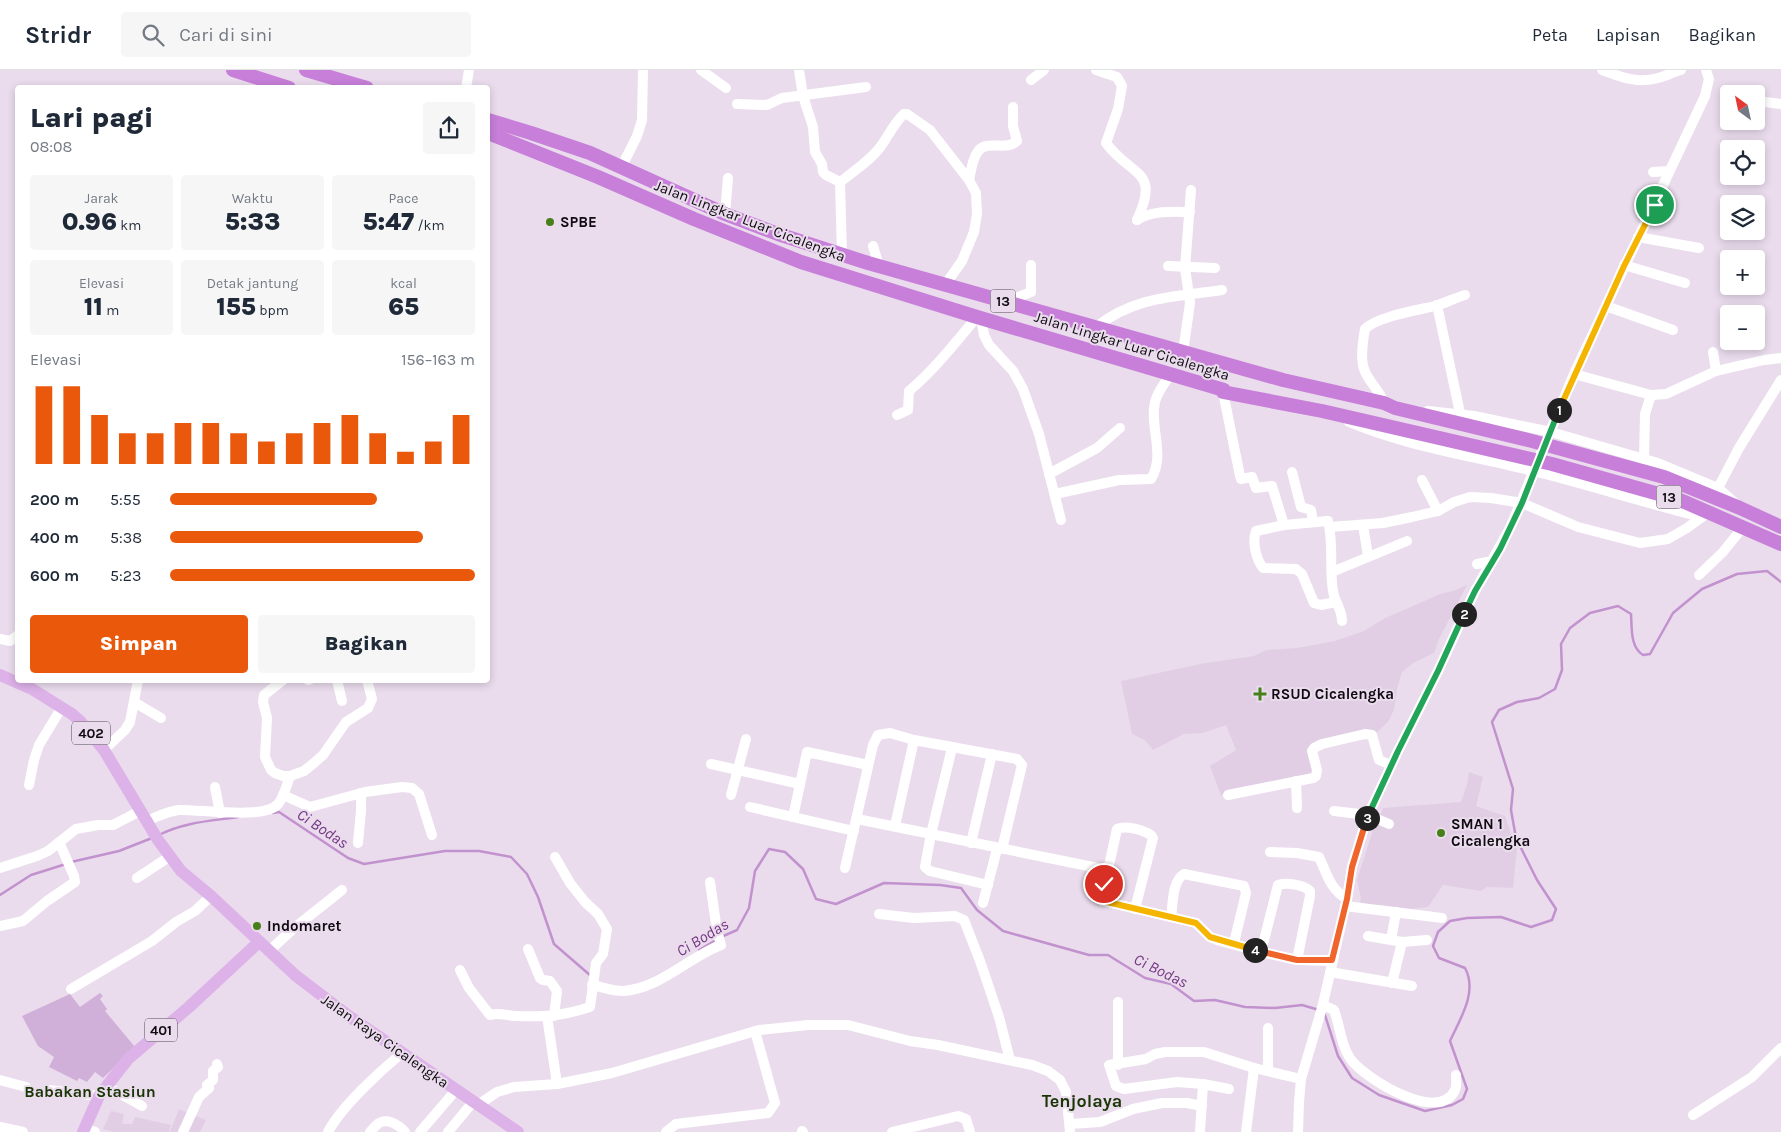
<!DOCTYPE html>
<html lang="id">
<head>
<meta charset="utf-8">
<style>
  body { margin:0; font-family:Karla,sans-serif; background:#f6f6f7; color:#1f2937; height:100vh; display:flex; flex-direction:column; font-size:19px; white-space:nowrap }
  * { box-sizing:border-box; margin:0 }
  p { font-size:16px; color:#747a83 }
  .icon { flex:none; width:28px; height:28px; fill:none; stroke:currentColor; stroke-width:2; stroke-linecap:round; stroke-linejoin:round }
  .map { position:relative; flex:1; overflow:hidden }
  .details { position:absolute; left:15px; top:15px; width:475px; height:598px; display:flex; flex-direction:column; background:#fff; border-radius:5px; box-shadow:0 2px 8px #0003 }
  .details>* { flex:none }
  .needle { width:32px; rotate:327deg }
  .buttons { position:absolute; left:1720px; top:15px; display:grid; gap:10px }
  .buttons a { display:grid; place-items:center; width:45px; height:45px; border-radius:5px; background:#fff; box-shadow:0 2px 8px #0003; font-size:25px }
  .pin { position:absolute; display:grid; place-items:center; width:42px; height:42px; color:#fff; margin:-21px; border:2px solid #fff; border-radius:50%; box-shadow:0 1px 5px #0007 }
  .km { position:absolute; width:25px; height:25px; margin:-12px; border-radius:50%; background:#222; color:#fff; font-size:14px; line-height:25px; text-align:center }
  .round { display:grid; place-items:center; flex:none; width:52px; height:52px; border-radius:5px; background:#f6f6f7 }
  .summary { display:flex; align-items:center; justify-content:space-between; height:85px; padding:0 15px }
  h1 { font-size:28px; font-weight:800; line-height:38px }
  .stats { display:grid; grid-template-columns:repeat(3,1fr); gap:8px; height:85px; padding:5px 15px }
  .stats div { display:grid; align-content:center; border-radius:5px; background:#f6f6f7; text-align:center }
  .stats b { font-size:25px; font-weight:800 }
  .stats small { font-size:14px; font-weight:400 }
  .stats p { font-size:14px }
  .chart { height:140px; padding:10px 15px }
  .chart p { display:flex; justify-content:space-between }
  .chart svg { width:100%; height:90px; margin-top:5px; stroke:#ea580c; stroke-width:6 }
  .action { display:flex; gap:10px; margin-top:auto; padding:10px 15px }
  .action a { flex:1; height:58px; border-radius:5px; background:#ea580c; color:#fff; font-size:20px; font-weight:800; line-height:58px; text-align:center }
  .action a+a { background:#f6f6f7; color:#1f2937 }
  ul { padding:0 15px; list-style:none; font-size:16px }
  li { display:grid; grid-template-columns:80px 60px 1fr; align-items:center; height:38px }
  li i { height:12px; border-radius:6px; background:#ea580c }
  header { display:flex; align-items:center; gap:30px; box-sizing:border-box; height:70px; padding:0 25px; background:#fff; border-bottom:1px solid #e0e1e3 }
  header strong { font-size:24px }
  nav { display:flex; gap:28px; margin-inline-start:auto; font-size:18px }
  .search { width:350px; height:45px; background:#f6f6f7; display:flex; align-items:center; gap:12px; box-sizing:border-box; padding:0 18px; border-radius:5px; color:#747a83; font-size:19px }
  .map>svg:first-child { display:block }
  .built { fill:#e1cee5 }
  .green { fill:#d0b0d8 }
  .lines { fill:none; stroke-linecap:round; stroke-linejoin:round }
  .stream { stroke:#c292ce; stroke-width:2.5 }
  .minor { stroke:#fff; stroke-width:10 }
  .major { stroke:#ddb2e8; stroke-width:12 }
  .highway { stroke:#c77fd9; stroke-width:14 }
  .split-1-casing { stroke:#fff; stroke-width:10 }
  .split-2-casing { stroke:#fff; stroke-width:10 }
  .split-3-casing { stroke:#fff; stroke-width:10 }
  .split-4-casing { stroke:#fff; stroke-width:10 }
  .split-5-casing { stroke:#fff; stroke-width:10 }
  .split-1 { stroke:#f5b400; stroke-width:6 }
  .split-2 { stroke:#22a559; stroke-width:6 }
  .split-3 { stroke:#22a559; stroke-width:6 }
  .split-4 { stroke:#f0652b; stroke-width:6 }
  .split-5 { stroke:#f5b400; stroke-width:6 }
  .poi-dot { fill:#47801a; stroke:#eadced; stroke-width:2 }
  .labels { text-anchor:middle; stroke-width:4; stroke-linejoin:round; paint-order:stroke }
  .shield { fill:#eadced; stroke:#514a52; stroke-width:1 }
  .shield-label { font-size:14px; font-weight:bold; fill:#0f0b10 }
  .street-label { font-size:15px; fill:#0f0b10; stroke:#eadced }
  .poi-label { font-size:15px; font-weight:bold; fill:#0f0b10; stroke:#eadced; text-anchor:start }
  .water-label { font-size:16px; font-style:italic; fill:#753983; stroke:#eadced }
  .neighbourhood-label { font-size:16px; font-weight:bold; fill:#1a3505; stroke:#eadced }
  .quarter-label { font-size:18px; font-weight:bold; fill:#1a3505; stroke:#eadced }
</style>
</head>
<body>
<header>
<strong>Stridr</strong>
<div class="search"><svg class="icon" aria-label="search" viewBox="0 0 24 24"><circle cx="10" cy="10" r="6"/><path d="M15 15l6 6"/></svg>Cari di sini</div>
<nav><a>Peta</a><a>Lapisan</a><a>Bagikan</a></nav>
</header>
<div class="map">
<svg width="1781" height="1062" viewBox="0 0 1781 1062">
  <rect width="100%" height="100%" fill="#eadced"/>
  <!-- built -->
  <g class="built">
    <path d="M1467 515 1439 569 1434 583 1413 593 1402 602 1397 619 1394 640 1388 652 1376 663 1311 679 1313 703 1278 714 1221 725 1210 696 1236 680 1226 655 1203 663 1184 664 1153 680 1146 671 1132 664 1121 611 1205 593 1254 586 1266 580 1297 578 1335 571 1364 561 1385 548 1413 536 1440 524 1453 521Z"/>
    <path d="M1469 702 1483 707 1476 736 1505 746 1517 779 1513 818 1487 817 1481 821 1443 815 1428 837 1412 839 1381 835 1364 836 1360 831 1361 828 1357 810 1378 744H1381L1383 738 1461 732 1467 714Z"/>
    <path d="M179 1039 206 1050 200 1062H170Z"/>
    <path d="M111 1041 124 1044 122 1054H132L135 1047 171 1055 169 1062H114L103 1059Z"/>
  </g>
  <!-- green -->
  <path class="green" d="M100 923 103 926 100 929 107 939 105 941 135 977 103 1008 95 1002 87 1012 79 1008 77 1011 49 997 54 987 38 976 22 946 70 924 80 937Z"/>
  <g class="lines">
    <!-- stream -->
    <g class="stream">
      <path d="M273 743 279 742 348 788 364 794 445 781H479L511 787 527 804 538 827 554 874 591 906"/>
      <path d="M159 765C184 752 211 751 238 747"/>
      <path d="M71 792 119 781 152 768"/>
      <path d="M0 825 31 805 66 794"/>
      <path d="M721 867 737 860 749 838 755 801 769 779 785 782 803 799 816 829 836 834 884 813 940 815 961 818 977 840 1003 861 1089 885H1108L1145 908 1171 914 1194 931 1215 930 1245 937 1275 938 1302 935 1319 940"/>
      <path d="M699 880 716 870"/>
      <path d="M1324 942 1338 986 1352 1008 1379 1025 1425 1041 1452 1035 1463 1029 1467 1019 1450 971C1460 949 1478 922 1465 898L1439 888 1433 876 1438 862 1450 851 1467 848 1501 847 1531 857 1552 850 1556 839 1537 810 1516 768 1511 740 1513 719 1492 652 1499 640 1517 632 1539 628 1555 619 1562 600 1561 574 1570 558 1590 543 1618 536 1631 544C1632 558 1630 577 1643 585L1650 584 1673 543 1702 519 1737 504 1767 501 1781 512"/>
    </g>
    <!-- minor -->
    <g class="minor">
      <path d="M701 0 726 18"/>
      <path d="M799 0 803 26 813 57 815 82 822 94 823 102 826 105 840 112"/>
      <path d="M1096 0 1117 7 1122 16 1118 39 1106 73C1131 107 1161 99 1137 150"/>
      <path d="M1602 0C1621 7 1638 14 1658 8 1666 6 1673 2 1681 0"/>
      <path d="M1031 10 1044 0"/>
      <path d="M466 18 469 0"/>
      <path d="M1765 32 1781 34"/>
      <path d="M737 34 767 35 782 28 866 17"/>
      <path d="M621 98 637 66 642 50 643 0"/>
      <path d="M1653 102 1669 101"/>
      <path d="M969 110C971 102 972 90 977 83 985 68 1006 82 1017 71L1013 56V37"/>
      <path d="M840 112C854 101 871 90 881 76 889 65 894 53 904 44H907L930 60 969 110 976 123 977 144 974 162 962 191 945 215"/>
      <path d="M840 112 842 185"/>
      <path d="M725 144 728 108"/>
      <path d="M1137 150C1152 140 1173 142 1190 142"/>
      <path d="M1638 167 1699 178"/>
      <path d="M873 176 879 196"/>
      <path d="M1624 195 1685 213"/>
      <path d="M1168 196 1215 198"/>
      <path d="M1005 232 1031 222V195"/>
      <path d="M1437 235 1460 343"/>
      <path d="M1606 236 1673 260"/>
      <path d="M981 249 984 265 989 275 1013 301 1023 319 1039 364 1061 450"/>
      <path d="M1096 257C1136 226 1174 227 1222 220"/>
      <path d="M1183 282 1190 233 1185 198 1191 120"/>
      <path d="M1713 282 1716 301"/>
      <path d="M1574 304 1651 325 1666 324 1716 301 1764 290 1781 288"/>
      <path d="M1223 322 1240 406 1241 409 1252 407 1256 418 1272 416 1284 455"/>
      <path d="M1384 333C1380 320 1368 312 1364 299 1360 288 1363 270 1365 259 1376 247 1418 240 1435 236 1445 233 1455 228 1465 225"/>
      <path d="M1428 341 1474 346 1551 362 1658 393 1718 418"/>
      <path d="M897 345 908 340 909 321C935 299 955 273 977 247"/>
      <path d="M1349 352C1406 376 1468 385 1529 400 1587 414 1644 433 1702 447L1709 443"/>
      <path d="M1644 389 1645 344 1651 325"/>
      <path d="M1292 402 1301 437 1311 440 1313 452"/>
      <path d="M1049 404 1097 378 1120 358"/>
      <path d="M1422 410 1438 441"/>
      <path d="M1055 424 1119 410 1151 409C1166 385 1149 356 1155 332 1157 322 1165 313 1170 305"/>
      <path d="M1736 434 1718 418 1739 378 1781 310"/>
      <path d="M1363 455 1368 486"/>
      <path d="M1330 457 1383 453 1412 447 1438 441 1454 432 1470 427 1491 428 1522 433 1578 457 1640 473 1668 469 1687 458 1702 447"/>
      <path d="M1477 494 1493 491"/>
      <path d="M1332 502 1407 471"/>
      <path d="M1699 505 1723 482 1743 457"/>
      <path d="M1335 532 1321 535 1314 533 1302 504 1296 499 1263 498C1256 489 1252 472 1256 461L1284 455 1328 451C1334 474 1329 498 1333 521 1335 533 1342 539 1342 551"/>
      <path d="M0 569 10 571 18 565"/>
      <path d="M283 610 264 625 263 632 267 648 265 687 271 700 275 703 283 706H290L304 701 314 693 323 685 346 652 368 638 372 629 367 610"/>
      <path d="M308 610H309"/>
      <path d="M337 610 342 631"/>
      <path d="M134 632 161 648"/>
      <path d="M952 678 931 764 925 797 930 801 988 815"/>
      <path d="M104 680 125 660 130 652 138 610"/>
      <path d="M711 694 800 714"/>
      <path d="M1296 711 1297 738"/>
      <path d="M29 715 34 690 39 675 62 637"/>
      <path d="M215 717 220 743"/>
      <path d="M283 725 310 737 365 722 402 717 412 718 419 724 432 765"/>
      <path d="M731 725 746 669"/>
      <path d="M1228 725 1313 708 1316 706 1317 700 1312 681 1314 678 1322 674 1365 664 1372 665 1379 690 1391 695"/>
      <path d="M750 737 854 761"/>
      <path d="M1334 741 1368 745 1389 754"/>
      <path d="M793 747 807 682 868 695"/>
      <path d="M857 749 1108 800 1101 828 1103 831 1196 853 1210 867 1217 870 1261 882 1297 890 1332 891"/>
      <path d="M146 751C157 747 168 741 179 740 199 739 265 750 278 734 284 727 287 714 290 706"/>
      <path d="M895 756 914 670"/>
      <path d="M358 773 361 741V723"/>
      <path d="M971 773 992 684"/>
      <path d="M1270 782 1297 783 1319 787C1327 804 1330 819 1347 829"/>
      <path d="M0 798 37 786 48 781 76 759 98 755H113L140 741"/>
      <path d="M845 798 873 675 878 665 890 663 914 670 1017 689 1022 695 1002 779"/>
      <path d="M1108 800 1117 759C1126 755 1143 760 1151 765L1153 768 1135 839"/>
      <path d="M137 808 169 787"/>
      <path d="M983 833 997 779"/>
      <path d="M1345 836 1442 848"/>
      <path d="M1396 842 1391 870 1402 872 1427 870"/>
      <path d="M879 844 914 848 955 846 964 850 980 891 999 947 1010 990"/>
      <path d="M1171 847C1173 834 1172 811 1184 804L1244 816 1246 823 1234 873"/>
      <path d="M0 856 23 851 47 831 75 812 74 806 59 772"/>
      <path d="M1368 866 1391 870"/>
      <path d="M528 879 540 908 543 910 550 911 557 921 554 946"/>
      <path d="M269 881 293 859 342 820"/>
      <path d="M1261 882 1278 815C1287 812 1304 815 1310 821V826L1297 890"/>
      <path d="M460 900 469 918 490 945C500 942 507 946 517 946 545 947 563 946 590 937L596 893 603 884 607 859 598 844 585 832 570 813 555 787"/>
      <path d="M1330 902 1412 916"/>
      <path d="M1392 913 1402 872"/>
      <path d="M592 915C602 917 613 921 623 921 659 919 689 887 721 875L717 861 710 812"/>
      <path d="M71 919 152 871 176 852 195 841 211 826"/>
      <path d="M1323 935 1334 940C1340 956 1341 977 1352 991 1368 1010 1439 1054 1455 1020 1457 1016 1456 1010 1456 1005"/>
      <path d="M547 946 557 1014"/>
      <path d="M1268 958V1001"/>
      <path d="M1118 995V932"/>
      <path d="M0 1010 26 1017"/>
      <path d="M106 1016 142 1036"/>
      <path d="M1229 1019 1203 1014 1177 1012 1124 1019 1116 1016 1109 995 1146 989 1155 984 1165 982H1204L1254 998 1301 1009"/>
      <path d="M49 1020 99 1026"/>
      <path d="M478 1035 497 1022 514 1017 557 1014 612 1003 759 960 808 955H848L910 971 938 975 1032 995 1048 1001 1060 1010 1066 1022 1070 1062"/>
      <path d="M1693 1045 1752 1007 1781 978"/>
      <path d="M1070 1054 1100 1052 1133 1039 1162 1033H1187L1202 1036"/>
      <path d="M0 1057 23 1062"/>
      <path d="M84 1058 95 1062"/>
      <path d="M802 1061 803 1062"/>
      <path d="M183 1062 199 1027 209 1018 207 1015 213 1010V1001L218 997 217 994"/>
      <path d="M328 1062C341 1037 380 1001 402 983"/>
      <path d="M370 1062C372 1060 376 1055 379 1053 388 1048 399 1055 405 1062"/>
      <path d="M420 1062 456 1020"/>
      <path d="M448 1062 473 1032"/>
      <path d="M666 1062 676 1054 768 1043 775 1033 755 961"/>
      <path d="M892 1062 958 1046 966 1049 970 1062"/>
      <path d="M1200 1062 1203 1014"/>
      <path d="M1246 1062 1254 998"/>
      <path d="M1298 1062 1299 1032 1301 1009 1322 938 1347 829 1352 797 1368 745 1398 681 1438 601 1475 521 1510 458 1574 304 1705 26 1709 9 1706 0"/>
    </g>
    <!-- major -->
    <g class="major">
      <path d="M0 605 32 619 72 644 80 651 104 680 158 770 181 801 211 826 295 905 350 947 518 1062"/>
      <path d="M83 1062 99 1026 128 989 189 937 259 872"/>
    </g>
    <!-- highway -->
    <g class="highway">
      <path d="M233 0 289 18"/>
      <path d="M306 0 367 18"/>
      <path d="M488 50 531 63 590 83 725 144 778 164 868 193 1283 310 1384 333 1395 338 1532 371 1664 407 1740 438 1781 457"/>
      <path d="M488 63 598 107 694 149 801 192 977 247 1224 320 1223 322 1322 341 1552 394 1680 430 1781 474"/>
    </g>
  </g>
  <g class="lines">
    <defs>
      <path id="split-1" d="M1559 340 1624 196 1655 135"/>
      <path id="split-2" d="M1464 544 1475 521 1500 479 1522 433 1559 340"/>
      <path id="split-3" d="M1367 748 1398 681 1438 601 1464 544"/>
      <path id="split-4" d="M1255 880 1297 890H1332L1347 829 1352 797 1367 748"/>
      <path id="split-5" d="M1104 814 1101 828 1103 831 1196 853 1210 867 1255 880"/>
    </defs>
    <!-- split-1 casing -->
    <use href="#split-1" class="split-1-casing"/>
    <!-- split-2 casing -->
    <use href="#split-2" class="split-2-casing"/>
    <!-- split-3 casing -->
    <use href="#split-3" class="split-3-casing"/>
    <!-- split-4 casing -->
    <use href="#split-4" class="split-4-casing"/>
    <!-- split-5 casing -->
    <use href="#split-5" class="split-5-casing"/>
    <!-- split-1 -->
    <use href="#split-1" class="split-1"/>
    <!-- split-2 -->
    <use href="#split-2" class="split-2"/>
    <!-- split-3 -->
    <use href="#split-3" class="split-3"/>
    <!-- split-4 -->
    <use href="#split-4" class="split-4"/>
    <!-- split-5 -->
    <use href="#split-5" class="split-5"/>
  </g>
  <!-- markers -->
  <g class="poi-dot">
    <circle cx="550" cy="152" r="5"/>
    <path d="M1257.5 616.5h5v5h5v5h-5v5h-5v-5h-5v-5h5z"/>
    <circle cx="1441" cy="763" r="5"/>
    <circle cx="257" cy="856" r="5"/>
  </g>
  <g class="labels">
    <!-- shield labels -->
    <g class="shield">
      <rect x="990.5" y="219.5" width="25" height="23" rx="4"/>
      <rect x="1656.5" y="415.5" width="25" height="23" rx="4"/>
      <rect x="72" y="651.5" width="38" height="23" rx="4"/>
      <rect x="145" y="948.5" width="32" height="23" rx="4"/>
    </g>
    <g class="shield-label">
      <text x="1003" y="236">13</text>
      <text x="1669" y="432">13</text>
      <text x="91" y="668">402</text>
      <text x="161" y="965">401</text>
    </g>
    <!-- street labels -->
    <g class="street-label">
      <text transform="translate(750 151) rotate(21)" y="5">Jalan Lingkar Luar Cicalengka</text>
      <text transform="translate(1132 276) rotate(17)" y="5">Jalan Lingkar Luar Cicalengka</text>
      <text transform="translate(385 971) rotate(35)" y="5">Jalan Raya Cicalengka</text>
    </g>
    <!-- poi labels -->
    <g class="poi-label">
      <text x="560" y="157">SPBE</text>
      <text x="1271" y="629">RSUD Cicalengka</text>
      <text x="1451" y="759">SMAN 1<tspan x="1451" dy="17">Cicalengka</tspan></text>
      <text x="267" y="861">Indomaret</text>
    </g>
    <!-- water labels -->
    <g class="water-label">
      <text transform="translate(323 758) rotate(34)" y="6">Ci Bodas</text>
      <text transform="translate(702 867) rotate(-31)" y="6">Ci Bodas</text>
      <text transform="translate(1161 900) rotate(26)" y="6">Ci Bodas</text>
    </g>
    <!-- neighbourhood labels -->
    <g class="neighbourhood-label">
      <text x="90" y="1027">Babakan Stasiun</text>
    </g>
    <!-- quarter labels -->
    <g class="quarter-label">
      <text x="1082" y="1037">Tenjolaya</text>
    </g>
  </g>
</svg>
<div class="buttons">
<a><svg class="needle" viewBox="-14 -14 28 28"><path d="M0-13l5 13h-10z" fill="#e53935"/><path d="M0 13l5-13h-10z" fill="#747a83"/></svg></a>
<a><svg class="icon" aria-label="locate" viewBox="0 0 24 24"><circle cx="12" cy="12" r="6"/><path d="M12 2v4M12 18v4M2 12h4M18 12h4"/></svg></a>
<a><svg class="icon" aria-label="layers" viewBox="0 0 24 24"><path d="M12 4l9 5-9 5-9-5zM3 14l9 5 9-5"/></svg></a>
<a>+</a>
<a>−</a>
</div>
<div class="pin" style="left:1655px;top:135px;background:#1e9e55"><svg class="icon" aria-label="arrive" viewBox="0 0 24 24"><path d="M6 21V4h12l-3 4 3 4H6"/></svg></div>
<div class="pin" style="left:1104px;top:814px;background:#d93025"><svg class="icon" aria-label="check" viewBox="0 0 24 24"><path d="M5 12l5 5 9-10"/></svg></div>
<b class="km" style="left:1559px;top:340px">1</b>
<b class="km" style="left:1464px;top:544px">2</b>
<b class="km" style="left:1367px;top:748px">3</b>
<b class="km" style="left:1255px;top:880px">4</b>
<section class="details">
<div class="summary"><div><h1>Lari pagi</h1><p>08:08</p></div><a class="round"><svg class="icon" aria-label="share" viewBox="0 0 24 24"><path d="M12 15V3M7 8l5-5 5 5M5 13v7h14v-7"/></svg></a></div>
<div class="stats">
<div><p>Jarak</p><b>0.96<small> km</small></b></div>
<div><p>Waktu</p><b>5:33</b></div>
<div><p>Pace</p><b>5:47<small> /km</small></b></div>
</div>
<div class="stats">
<div><p>Elevasi</p><b>11<small> m</small></b></div>
<div><p>Detak jantung</p><b>155<small> bpm</small></b></div>
<div><p>kcal</p><b>65</b></div>
</div>
<div class="chart"><p><span>Elevasi</span>156–163 m</p>
<svg viewBox="0 0 160 44" preserveAspectRatio="none"><path d="M5 44V6M15 44V6M25 44V20M35 44V29M45 44V29M55 44V24M65 44V24M75 44V29M85 44V33M95 44V29M105 44V24M115 44V20M125 44V29M135 44V38M145 44V33M155 44V20"/></svg>
</div>
<ul>
<li><b>200 m</b>5:55<i style="width:68%"></i></li>
<li><b>400 m</b>5:38<i style="width:83%"></i></li>
<li><b>600 m</b>5:23<i style="width:100%"></i></li>
</ul>
<div class="action"><a>Simpan</a><a>Bagikan</a></div>
</section>
</div>
</body>
</html>
